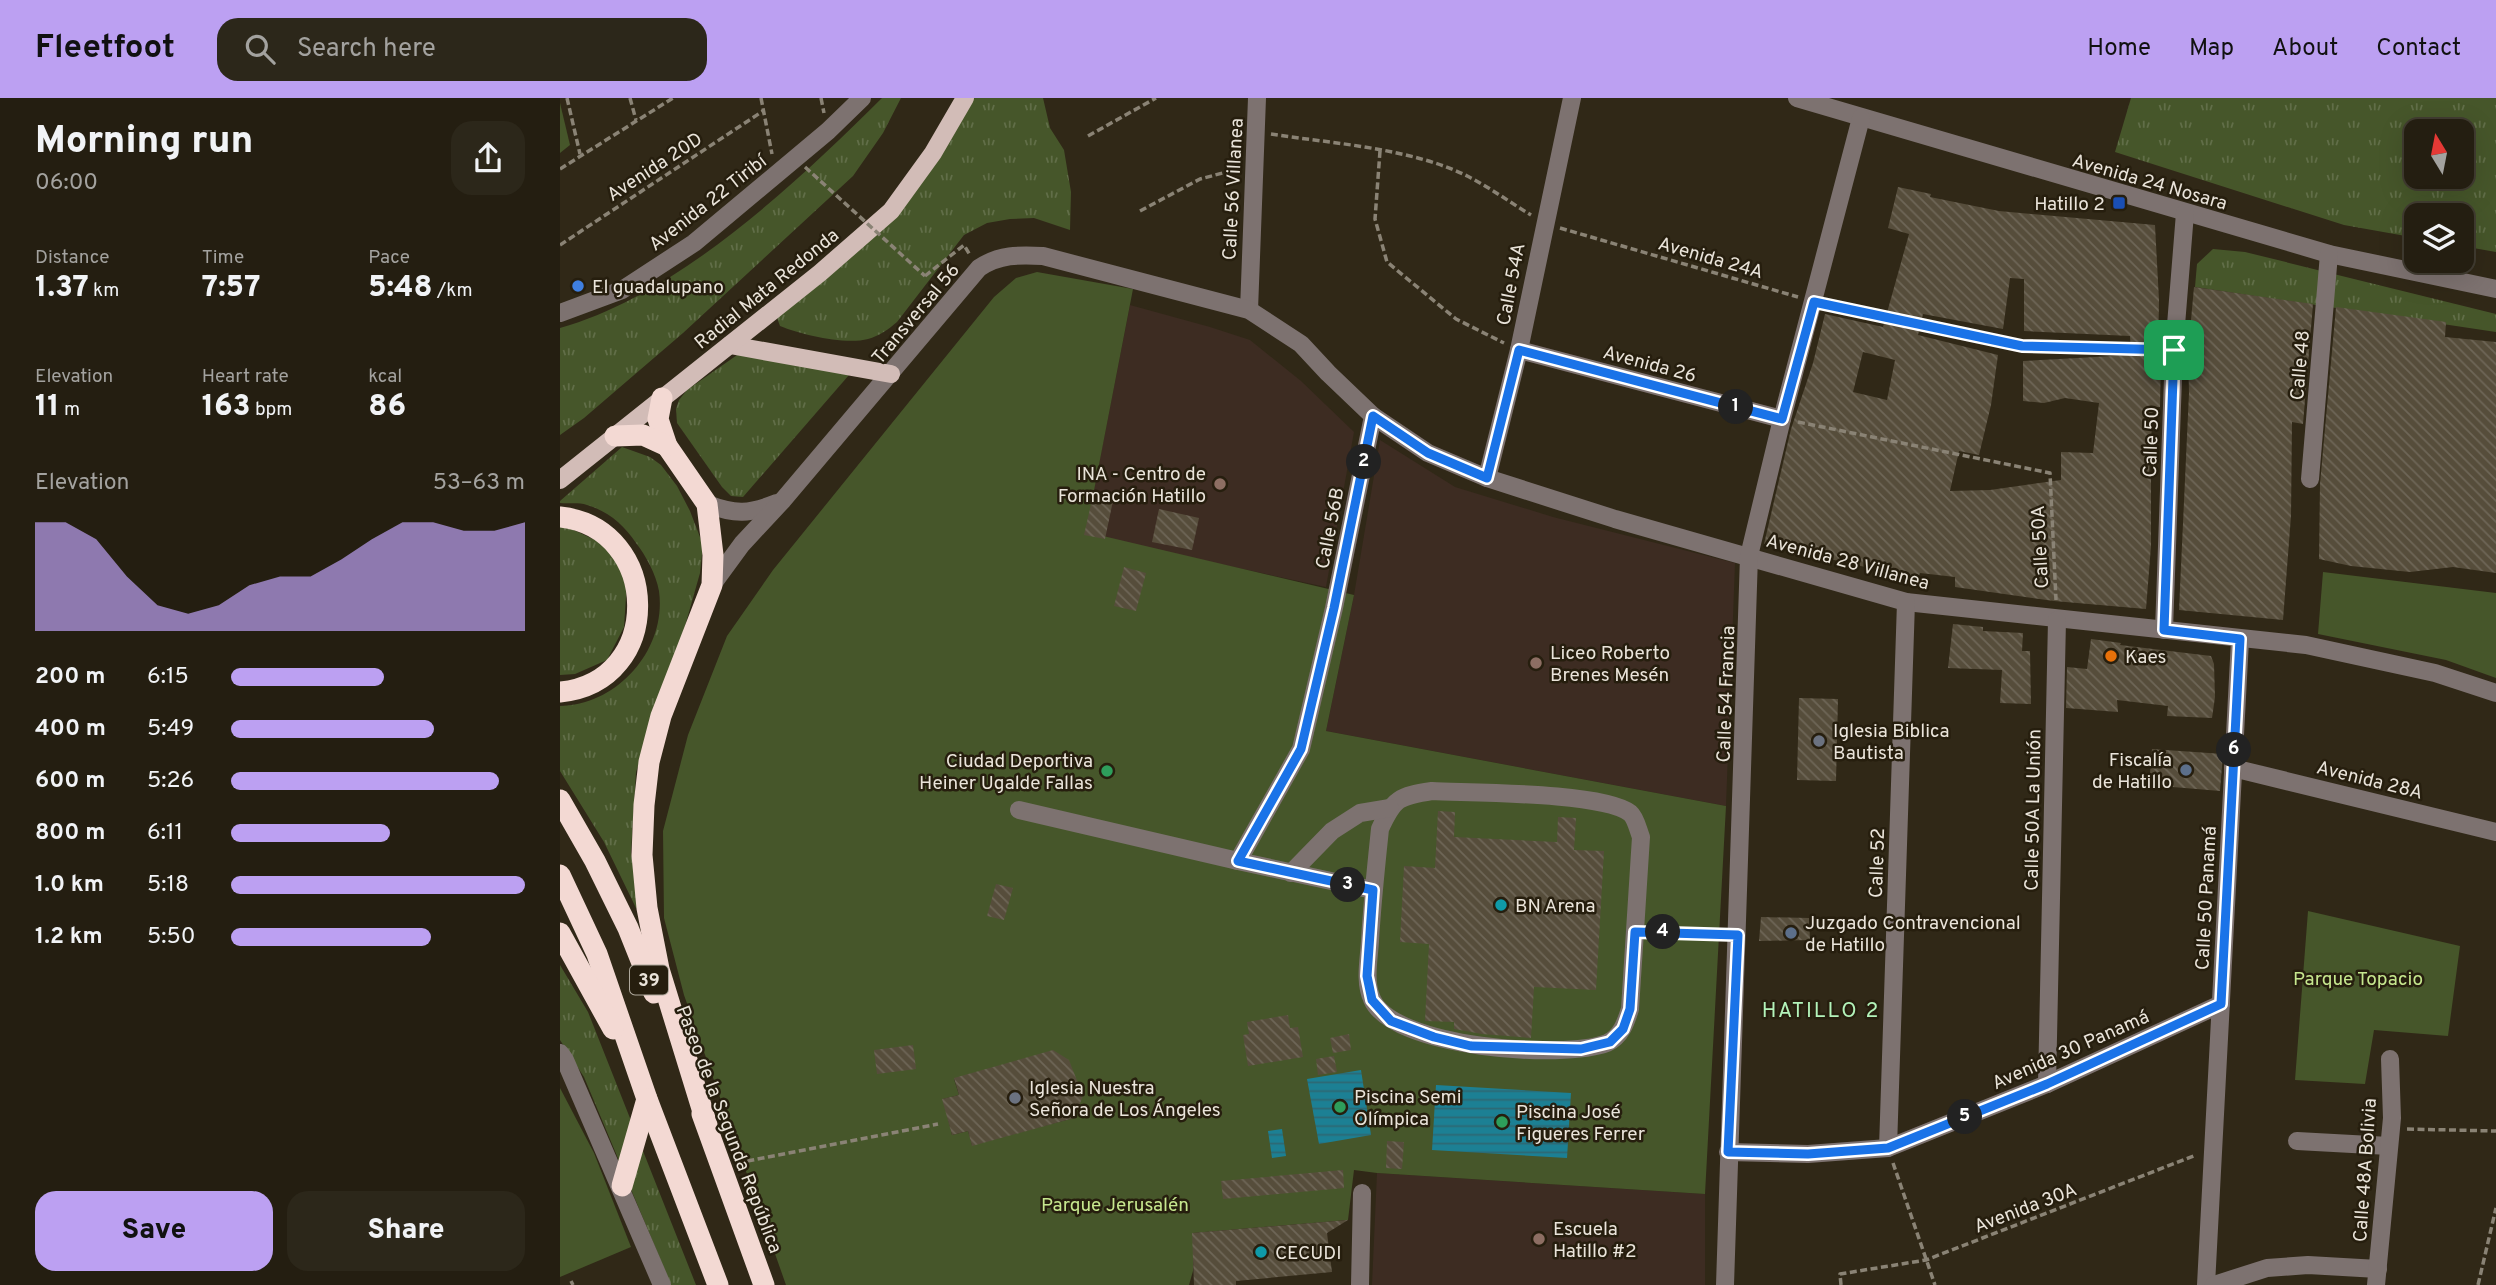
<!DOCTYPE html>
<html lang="en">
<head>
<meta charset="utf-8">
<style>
  body { margin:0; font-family:Overpass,sans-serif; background:#2c271a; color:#f1f3f6; height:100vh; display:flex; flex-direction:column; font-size:26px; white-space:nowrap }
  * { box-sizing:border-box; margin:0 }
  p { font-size:23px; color:#a3a29f }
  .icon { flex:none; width:38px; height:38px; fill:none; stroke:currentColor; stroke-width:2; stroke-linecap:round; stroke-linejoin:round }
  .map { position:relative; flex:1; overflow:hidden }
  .sheet { display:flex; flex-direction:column; background:#241e11; width:560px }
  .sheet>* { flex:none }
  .needle { width:46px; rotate:350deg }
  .tools { position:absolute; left:1844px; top:21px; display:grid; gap:14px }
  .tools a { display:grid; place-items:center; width:70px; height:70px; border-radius:14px; background:#241e11; box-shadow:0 7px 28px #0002,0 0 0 2px #413c31; font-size:35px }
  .pin { position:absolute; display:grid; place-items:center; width:60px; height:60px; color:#fff; margin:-30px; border-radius:14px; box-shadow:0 4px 10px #0006 }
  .km { position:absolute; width:35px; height:35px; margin:-18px; border-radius:50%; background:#222; color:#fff; font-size:19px; line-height:35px; text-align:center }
  .round { display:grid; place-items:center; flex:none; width:74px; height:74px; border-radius:21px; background:#2c271a }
  .head { display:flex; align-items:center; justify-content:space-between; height:119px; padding:0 35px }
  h1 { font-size:38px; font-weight:800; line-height:52px }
  .metrics { display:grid; grid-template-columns:repeat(3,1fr); gap:10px; height:119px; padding:7px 35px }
  .metrics div { display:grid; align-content:center }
  .metrics b { font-size:30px; font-weight:800 }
  .metrics small { font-size:19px; font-weight:400 }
  .metrics p { font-size:19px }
  .chart { height:196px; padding:14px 35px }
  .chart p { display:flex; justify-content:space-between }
  .chart svg { width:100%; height:126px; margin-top:7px; fill:#bca0f2; opacity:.7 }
  .primary-button { display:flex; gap:14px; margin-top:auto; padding:14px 35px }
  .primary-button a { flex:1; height:80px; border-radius:21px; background:#bca0f2; color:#111; font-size:28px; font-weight:800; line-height:80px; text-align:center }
  .primary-button a+a { background:#2c271a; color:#f1f3f6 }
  ul { padding:0 35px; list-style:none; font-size:23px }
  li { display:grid; grid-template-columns:112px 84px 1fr; align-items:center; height:52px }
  li i { height:18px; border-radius:9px; background:#bca0f2 }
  header { display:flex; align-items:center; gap:42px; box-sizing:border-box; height:98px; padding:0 35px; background:#bca0f2; color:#111 }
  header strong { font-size:33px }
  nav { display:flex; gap:38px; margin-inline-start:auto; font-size:24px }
  .search { width:490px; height:63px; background:#2c271a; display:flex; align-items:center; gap:18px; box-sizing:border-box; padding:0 24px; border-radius:21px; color:#a3a29f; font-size:26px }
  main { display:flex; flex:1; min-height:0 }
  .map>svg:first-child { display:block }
  .education { fill:#3d2c22 }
  .grass { fill:url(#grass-tufts); fill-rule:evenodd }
  .green { fill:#46562a; fill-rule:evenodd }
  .water { fill:url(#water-rules) }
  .building { fill:url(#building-back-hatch); fill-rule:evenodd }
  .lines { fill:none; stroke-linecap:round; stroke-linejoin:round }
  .path { stroke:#8a8375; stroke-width:3.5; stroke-dasharray:7 3.5; stroke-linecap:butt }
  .minor { stroke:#7d7270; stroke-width:18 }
  .major { stroke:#d2bcb7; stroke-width:18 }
  .highway { stroke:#f3d9d3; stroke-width:21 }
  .path-bridge { stroke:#8a8375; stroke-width:3.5; stroke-dasharray:7 3.5; stroke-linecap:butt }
  .route-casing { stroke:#fff; stroke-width:14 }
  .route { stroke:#1a73e8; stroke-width:9 }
  .transit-dot { fill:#1a4fb4; stroke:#261e0e; stroke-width:2.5 }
  .shop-dot { fill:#3f7fe0; stroke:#261e0e; stroke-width:2.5 }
  .education-dot { fill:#8d6e63; stroke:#261e0e; stroke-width:2.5 }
  .food-dot { fill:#e8710a; stroke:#261e0e; stroke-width:2.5 }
  .worship-dot { fill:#6b7280; stroke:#261e0e; stroke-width:2.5 }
  .service-dot { fill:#5c6f8a; stroke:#261e0e; stroke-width:2.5 }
  .leisure-dot { fill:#2e9e5b; stroke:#261e0e; stroke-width:2.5 }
  .culture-dot { fill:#0f9aa8; stroke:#261e0e; stroke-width:2.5 }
  .labels { text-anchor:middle; stroke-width:5; stroke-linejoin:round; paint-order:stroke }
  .shield { fill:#261e0e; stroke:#afa99d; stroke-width:2 }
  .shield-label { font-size:18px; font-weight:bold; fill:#eae4da }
  .street-label { font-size:19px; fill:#eae4da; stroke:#261e0e }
  .poi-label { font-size:19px; fill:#eae4da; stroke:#261e0e; text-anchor:start }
  .park-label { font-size:19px; fill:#c6e78e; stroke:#261e0e }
  .neighbourhood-label { font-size:21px; letter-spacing:2px; fill:#b3f3ba; stroke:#261e0e }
</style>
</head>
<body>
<header>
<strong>Fleetfoot</strong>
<div class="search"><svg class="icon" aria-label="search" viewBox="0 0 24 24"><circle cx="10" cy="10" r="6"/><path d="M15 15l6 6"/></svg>Search here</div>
<nav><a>Home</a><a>Map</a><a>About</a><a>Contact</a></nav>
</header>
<main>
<section class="sheet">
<div class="head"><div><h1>Morning run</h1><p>06:00</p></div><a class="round"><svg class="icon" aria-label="share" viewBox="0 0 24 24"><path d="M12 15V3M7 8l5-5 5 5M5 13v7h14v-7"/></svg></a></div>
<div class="metrics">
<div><p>Distance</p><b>1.37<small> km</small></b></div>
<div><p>Time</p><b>7:57</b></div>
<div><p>Pace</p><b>5:48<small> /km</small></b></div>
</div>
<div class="metrics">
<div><p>Elevation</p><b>11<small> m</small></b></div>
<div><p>Heart rate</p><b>163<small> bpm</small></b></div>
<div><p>kcal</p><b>86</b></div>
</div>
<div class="chart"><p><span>Elevation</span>53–63 m</p>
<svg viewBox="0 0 160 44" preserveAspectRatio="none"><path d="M0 44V6L10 6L20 12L30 25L40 35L50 38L60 35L70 28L80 25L90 25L100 19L110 12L120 6L130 6L140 9L150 9L160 6V44z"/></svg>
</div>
<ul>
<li><b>200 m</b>6:15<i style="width:52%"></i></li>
<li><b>400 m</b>5:49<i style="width:69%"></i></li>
<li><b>600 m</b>5:26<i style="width:91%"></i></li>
<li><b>800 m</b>6:11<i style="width:54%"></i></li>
<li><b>1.0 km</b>5:18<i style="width:100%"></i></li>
<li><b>1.2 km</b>5:50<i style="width:68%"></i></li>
</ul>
<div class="primary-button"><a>Save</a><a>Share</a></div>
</section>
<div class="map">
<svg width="1936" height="1187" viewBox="0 0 1936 1187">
  <defs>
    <pattern id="grass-tufts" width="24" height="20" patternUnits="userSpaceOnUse" patternTransform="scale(1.75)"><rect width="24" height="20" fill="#46562a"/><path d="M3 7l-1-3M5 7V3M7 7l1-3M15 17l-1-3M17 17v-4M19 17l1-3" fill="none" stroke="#616e48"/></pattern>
    <pattern id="water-rules" width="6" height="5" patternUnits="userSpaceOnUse" patternTransform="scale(1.75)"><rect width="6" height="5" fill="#1c8094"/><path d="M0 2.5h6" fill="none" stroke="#2d6873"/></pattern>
    <pattern id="building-back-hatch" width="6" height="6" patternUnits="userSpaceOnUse" patternTransform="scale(1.75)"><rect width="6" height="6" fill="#564d3b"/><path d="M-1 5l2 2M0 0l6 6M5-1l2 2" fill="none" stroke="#6e6657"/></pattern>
  </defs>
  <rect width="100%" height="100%" fill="#302817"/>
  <!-- education -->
  <g class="education">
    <path d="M570 207 650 229 690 242 741 283 794 334 766 489 525 437Z"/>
    <path d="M820 342 895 389 993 419 1175 465 1166 708 766 633 794 497Z"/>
    <path d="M817 1075 1145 1096V1187H812Z"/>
  </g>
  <!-- grass -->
  <g class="grass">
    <path d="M322 0H341L323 35 293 78 123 235 24 320 0 337V230C120 196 235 86 322 0Z"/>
    <path d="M412 0H483L490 30 504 52 511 94 510 132 474 120 450 121 427 125 404 137 337 224C329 231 319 238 308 241 285 247 242 237 220 228L216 217 302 141Z"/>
    <path d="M1571 0H1936V154L1902 148V117H1857V140L1784 127 1555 54ZM1857 33H1902V79H1857Z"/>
    <path d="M1653 151 1685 154 1936 216V234L1635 189 1637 166Z"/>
    <path d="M180 255 286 271 289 277 183 399 171 398 162 389 117 325 116 311 119 302 127 292Z"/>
    <path d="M62 349 90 359 101 367 117 388 130 413 143 447 140 475 125 528 76 674 71 754 80 809 76 810 44 744 0 673V608C58 607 107 551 99 493 96 476 86 458 76 445 64 427 48 413 27 407 19 404 8 406 0 405V403Z"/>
    <path d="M0 428H5L46 447 67 483 64 529 47 562 15 576 0 577Z"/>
    <path d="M0 867 28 914 136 1187H111L24 979 0 942Z"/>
  </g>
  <!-- green -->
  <g class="green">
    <path d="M0 5 10 47 0 55Z"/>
    <path d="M477 174 573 191 526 434 794 497 766 633 1166 708 1145 1096 817 1075 794 1072 788 1122 633 1135V1173L629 1187H226L124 897 104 820 103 733 128 637 167 538 213 472 434 199 456 180ZM394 981 514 1020 412 1047 408 1033 392 1037 383 1001 399 997Z"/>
    <path d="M1763 474 1936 495V580L1886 562 1758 536Z"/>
    <path d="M1748 813 1900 848 1888 938 1814 932 1805 986 1735 982Z"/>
    <path d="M0 990 34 1055 71 1149 0 1179Z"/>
  </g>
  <!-- water -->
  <g class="water">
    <path d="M801 972 811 1037 759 1046 747 981Z"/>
    <path d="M876 987 1011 995 1007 1060 872 1052Z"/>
    <path d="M722 1031 726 1058 712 1060 708 1033Z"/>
  </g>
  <!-- building -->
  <g class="building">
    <path d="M1338 89 1371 96 1370 99 1439 113 1595 127 1599 202 1598 261H1601L1600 309H1593L1589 377H1591V448L1586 511 1494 503 1395 489V479L1360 475 1358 481 1204 446 1231 331 1253 265 1265 216 1323 229 1349 136 1328 130ZM1450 180 1464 181V233L1570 238 1571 257 1463 263V303L1484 305 1505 300 1539 305 1533 355 1501 354V382L1430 392 1390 393 1399 353 1419 357 1431 307 1438 257 1358 237 1363 216 1443 231ZM1303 254 1335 262 1327 302 1293 294Z"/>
    <path d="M1634 189 1753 206 1743 326 1732 324 1731 418 1723 522 1619 512 1629 295 1628 255Z"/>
    <path d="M1776 209 1886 224 1885 239 1936 244V475L1893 469 1850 474 1791 468 1759 461 1760 386Z"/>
    <path d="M534 393 554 398 545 441 524 437Z"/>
    <path d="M599 411 639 420 632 452 592 444Z"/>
    <path d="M564 469 586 475 576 513 554 508Z"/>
    <path d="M1393 526 1423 529V533L1463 535 1462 553H1470L1471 606 1440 605 1442 572 1388 570Z"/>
    <path d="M1531 541 1561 545 1560 547 1651 558 1654 566 1655 599 1652 620 1607 618 1608 608 1557 602 1558 614 1506 610 1507 569 1527 571Z"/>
    <path d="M1239 600 1278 601 1276 683 1237 682Z"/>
    <path d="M1592 651 1663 656 1660 693 1589 687Z"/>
    <path d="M878 713 895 714 894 739 997 744 998 719 1016 720 1014 752 1044 753 1036 892 974 889 971 940 922 936 894 931V924L865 923 869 846 840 844 844 768 875 770Z"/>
    <path d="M436 786 453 790 444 822 427 818Z"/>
    <path d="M1201 819 1249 820 1250 842 1199 843Z"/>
    <path d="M728 917 730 930 738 929 743 959 688 968 683 937 689 936 687 924Z"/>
    <path d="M789 936 791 952 773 955 770 940Z"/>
    <path d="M353 947 356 971 317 976 314 952Z"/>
    <path d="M493 952 509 962 523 998 514 1020 412 1048 408 1033 392 1037 382 1001 399 997 394 980Z"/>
    <path d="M774 958 777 974 758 977 756 961Z"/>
    <path d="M827 1043 844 1044 842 1071 826 1070Z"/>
    <path d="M783 1072 784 1090 663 1101 661 1083Z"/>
    <path d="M788 1122 767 1135 772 1174 676 1183V1187H634L632 1135Z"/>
  </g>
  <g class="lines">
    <!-- path -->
    <g class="path">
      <path d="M7 0 20 56"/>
      <path d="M70 0 76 22"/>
      <path d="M201 0 212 56"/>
      <path d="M261 0 264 15"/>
      <path d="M711 36C775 46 854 50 911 80 932 91 951 105 971 117"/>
      <path d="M528 38 596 0"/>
      <path d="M820 53 815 121 827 164 896 221 944 245"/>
      <path d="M0 71 113 0"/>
      <path d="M580 113 640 81 678 71"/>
      <path d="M1000 130 1238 199"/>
      <path d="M0 147 203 13"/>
      <path d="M365 178 404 147 410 157"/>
      <path d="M1269 207 1462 248 1597 252"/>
      <path d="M1238 324 1490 375 1496 502"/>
      <path d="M1091 834 1160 836"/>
      <path d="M1847 1031 1936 1033"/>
      <path d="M177 1065 378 1026"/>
      <path d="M1333 1065 1375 1187"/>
      <path d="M11 1183 13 1187"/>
      <path d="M1281 1187 1280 1176 1366 1162 1636 1057"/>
      <path d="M1918 1187 1936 1110"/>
    </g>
    <!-- minor -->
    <g class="minor">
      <path d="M1237 0 1769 156 1936 191"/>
      <path d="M689 212 697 0"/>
      <path d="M0 215 62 192 134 145 268 33 302 0"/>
      <path d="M959 252 1222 321"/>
      <path d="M927 380 959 252 1012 0"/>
      <path d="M1750 381 1769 156"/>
      <path d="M147 406C176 417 189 416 217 405"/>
      <path d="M152 487 182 446 223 402 419 170C440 156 459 157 483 158L689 212 741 246 768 275 813 318 868 355 927 380 1055 421 1346 504 1746 547 1875 575 1936 595"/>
      <path d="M1604 532 1614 252 1625 115"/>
      <path d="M1673 670 1936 734"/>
      <path d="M872 693C912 695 1042 694 1070 715 1076 720 1078 732 1081 739L1070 911C1066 924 1061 939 1047 945 1004 962 832 950 812 901 804 884 809 861 810 843 812 806 816 769 820 731 834 700 839 698 872 693Z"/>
      <path d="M459 712 678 763 741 651 774 510 813 318"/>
      <path d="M678 763 813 792"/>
      <path d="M731 775 772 733 800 715 830 710"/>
      <path d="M0 955 5 962 102 1187"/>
      <path d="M1487 986 1497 522"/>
      <path d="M1737 1043 1829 1048"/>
      <path d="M1328 1050 1346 504"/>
      <path d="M1168 1054 1248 1056 1328 1050 1487 986 1661 906"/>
      <path d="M800 1187 802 1095"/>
      <path d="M1165 1187 1189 458 1222 321 1301 20"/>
      <path d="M1646 1187 1680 542"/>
      <path d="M1654 1187 1707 1170 1748 1167 1818 1171"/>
      <path d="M1816 1187 1832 1020 1830 961"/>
    </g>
    <!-- major -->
    <g class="major">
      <path d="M170 247 331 276"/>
      <path d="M0 382 260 175 331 113 373 55 405 0"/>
    </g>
    <!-- highway -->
    <g class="highway">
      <path d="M102 300 98 321 107 348 147 406 153 457 152 487 101 618 89 664 84 707 82 757 87 810 99 871 147 1027"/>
      <path d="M55 338 83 337 107 348"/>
      <path d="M0 419C102 430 105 584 0 594"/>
      <path d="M0 702 35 763 68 830 94 895"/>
      <path d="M0 777 37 856 87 1001 158 1187"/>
      <path d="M0 835 53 931"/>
      <path d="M142 1016 204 1187"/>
      <path d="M62 1088 87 1001"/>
    </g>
    <!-- path-bridge -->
    <path class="path-bridge" d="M245 69 365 178"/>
  </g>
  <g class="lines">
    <defs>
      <path id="route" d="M1254 204 1462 248 1614 252 1604 532 1680 541 1661 906 1487 986 1328 1050 1248 1056 1168 1054 1178 837 1075 834 1070 911 1063 931 1050 944 1021 951 911 948 874 939 831 923 812 902 807 878 813 792 678 763 741 651 774 510 813 318 868 355 927 380 959 252 1222 321Z"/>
    </defs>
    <!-- route casing -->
    <use href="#route" class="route-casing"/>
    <!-- route -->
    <use href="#route" class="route"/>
  </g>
  <!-- markers -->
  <rect class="transit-dot" x="1552" y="98" width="14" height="14" rx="3.5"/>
  <circle class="shop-dot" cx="18" cy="188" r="7"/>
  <g class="education-dot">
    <circle cx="660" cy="386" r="7"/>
    <circle cx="976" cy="565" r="7"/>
    <circle cx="979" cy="1141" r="7"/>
  </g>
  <circle class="food-dot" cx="1551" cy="558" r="7"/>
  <g class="worship-dot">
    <circle cx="1259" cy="643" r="7"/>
    <circle cx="455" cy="1000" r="7"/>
  </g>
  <g class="service-dot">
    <circle cx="1626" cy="672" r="7"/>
    <circle cx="1231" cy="835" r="7"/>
  </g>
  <g class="leisure-dot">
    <circle cx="547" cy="673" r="7"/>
    <circle cx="780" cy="1009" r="7"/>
    <circle cx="942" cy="1024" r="7"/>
  </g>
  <g class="culture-dot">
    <circle cx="941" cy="807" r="7"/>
    <circle cx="701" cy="1154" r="7"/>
  </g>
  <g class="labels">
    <!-- shield labels -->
    <rect class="shield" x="70" y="867.5" width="38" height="29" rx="5"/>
    <g class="shield-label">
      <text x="89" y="888">39</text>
    </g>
    <!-- street labels -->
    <g class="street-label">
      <text transform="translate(94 68) rotate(-33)" y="7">Avenida 20D</text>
      <text transform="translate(1590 83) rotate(16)" y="7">Avenida 24 Nosara</text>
      <text transform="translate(672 91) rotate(-87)" y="7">Calle 56 Villanea</text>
      <text transform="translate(147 104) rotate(-38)" y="7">Avenida 22 Tiribí</text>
      <text transform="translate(1151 159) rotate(16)" y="7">Avenida 24A</text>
      <text transform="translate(950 186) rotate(-79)" y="7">Calle 54A</text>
      <text transform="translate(206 190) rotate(-39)" y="7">Radial Mata Redonda</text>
      <text transform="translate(355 215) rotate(-50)" y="7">Transversal 56</text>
      <text transform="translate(1090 265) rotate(15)" y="7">Avenida 26</text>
      <text transform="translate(1739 267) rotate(-85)" y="7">Calle 48</text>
      <text transform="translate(1590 344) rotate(-88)" y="7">Calle 50</text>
      <text transform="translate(769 430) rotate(-79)" y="7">Calle 56B</text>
      <text transform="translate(1479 449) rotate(-93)" y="7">Calle 50A</text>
      <text transform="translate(1288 463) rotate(15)" y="7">Avenida 28 Villanea</text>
      <text transform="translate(1165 596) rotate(-88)" y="7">Calle 54 Francia</text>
      <text transform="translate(1810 681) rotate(14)" y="7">Avenida 28A</text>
      <text transform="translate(1472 712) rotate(-89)" y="7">Calle 50A La Unión</text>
      <text transform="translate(1316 765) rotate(-88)" y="7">Calle 52</text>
      <text transform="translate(1645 800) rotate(-87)" y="7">Calle 50 Panamá</text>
      <text transform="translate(1510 951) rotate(-24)" y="7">Avenida 30 Panamá</text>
      <text transform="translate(170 1031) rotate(69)" y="7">Paseo de la Segunda República</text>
      <text transform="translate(1804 1072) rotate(-86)" y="7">Calle 48A Bolivia</text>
      <text transform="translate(1465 1109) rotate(-21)" y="7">Avenida 30A</text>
    </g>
    <!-- poi labels -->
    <g class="poi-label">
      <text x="1545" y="112" text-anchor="end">Hatillo 2</text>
      <text x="32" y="195">El guadalupano</text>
      <text x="646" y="382" text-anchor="end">INA - Centro de<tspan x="646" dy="22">Formación Hatillo</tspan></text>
      <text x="990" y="561">Liceo Roberto<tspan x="990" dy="22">Brenes Mesén</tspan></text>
      <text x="1565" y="565">Kaes</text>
      <text x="1273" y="639">Iglesia Biblica<tspan x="1273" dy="22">Bautista</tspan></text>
      <text x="1612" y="668" text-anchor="end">Fiscalía<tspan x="1612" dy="22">de Hatillo</tspan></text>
      <text x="533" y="669" text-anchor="end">Ciudad Deportiva<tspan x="533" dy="22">Heiner Ugalde Fallas</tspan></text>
      <text x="955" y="814">BN Arena</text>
      <text x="1245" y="831">Juzgado Contravencional<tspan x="1245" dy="22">de Hatillo</tspan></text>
      <text x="469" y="996">Iglesia Nuestra<tspan x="469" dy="22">Señora de Los Ángeles</tspan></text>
      <text x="794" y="1005">Piscina Semi<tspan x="794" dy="22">Olímpica</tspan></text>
      <text x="956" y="1020">Piscina José<tspan x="956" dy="22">Figueres Ferrer</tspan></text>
      <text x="993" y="1137">Escuela<tspan x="993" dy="22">Hatillo #2</tspan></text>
      <text x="715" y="1161">CECUDI</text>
    </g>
    <!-- park labels -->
    <g class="park-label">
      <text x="1798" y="887">Parque Topacio</text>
      <text x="555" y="1113">Parque Jerusalén</text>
    </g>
    <!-- neighbourhood labels -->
    <g class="neighbourhood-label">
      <text x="1261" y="919">HATILLO 2</text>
    </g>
  </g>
</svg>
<div class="tools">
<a><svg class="needle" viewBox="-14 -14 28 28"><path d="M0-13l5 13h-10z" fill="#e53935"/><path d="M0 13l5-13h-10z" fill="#a3a29f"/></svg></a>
<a><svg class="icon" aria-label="layers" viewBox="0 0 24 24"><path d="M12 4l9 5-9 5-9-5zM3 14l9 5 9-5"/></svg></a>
</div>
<div class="pin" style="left:1614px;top:252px;background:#1e9e55"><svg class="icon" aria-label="arrive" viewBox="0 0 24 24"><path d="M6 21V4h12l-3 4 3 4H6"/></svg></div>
<b class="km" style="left:1176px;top:309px">1</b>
<b class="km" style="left:804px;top:364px">2</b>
<b class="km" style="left:788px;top:787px">3</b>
<b class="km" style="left:1103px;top:834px">4</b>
<b class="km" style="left:1405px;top:1019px">5</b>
<b class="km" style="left:1674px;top:652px">6</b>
</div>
</main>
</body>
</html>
